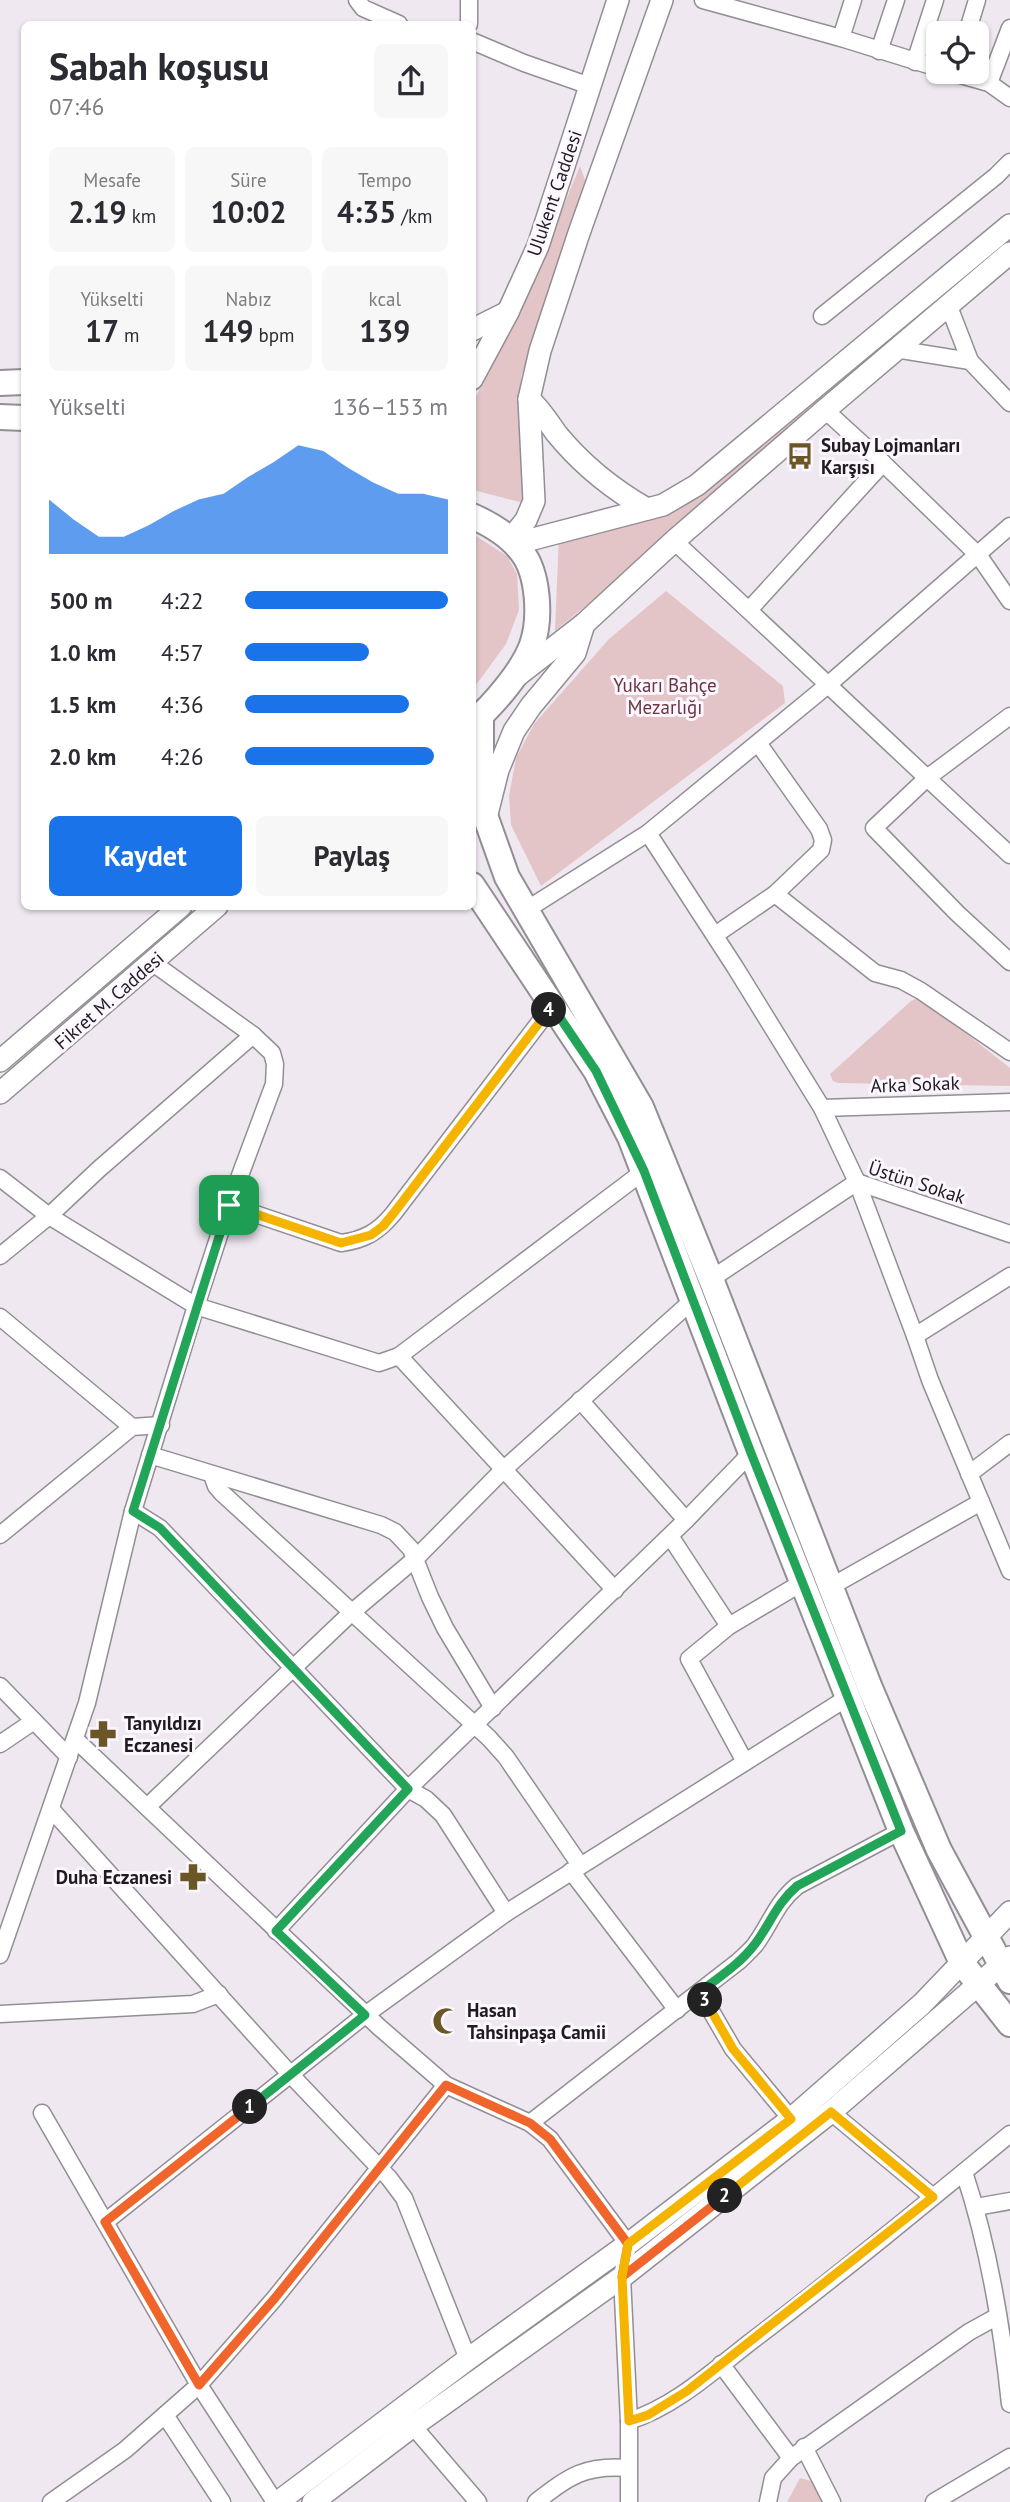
<!DOCTYPE html>
<html lang="tr">
<head>
<meta charset="utf-8">
<style>
  body { margin:0; font-family:"PT Sans",sans-serif; background:#f7f7f7; color:#2b2b33; height:100vh; display:flex; flex-direction:column; font-size:26px; white-space:nowrap }
  * { box-sizing:border-box; margin:0 }
  p { font-size:23px; color:#7c7c81 }
  .icon { flex:none; width:38px; height:38px; fill:none; stroke:currentColor; stroke-width:2; stroke-linecap:round; stroke-linejoin:round }
  .map { position:relative; flex:1; overflow:hidden }
  .details { position:absolute; left:21px; top:21px; width:455px; height:889px; display:flex; flex-direction:column; background:#fff; border-radius:10px; box-shadow:0 2px 5px #0004 }
  .details>* { flex:none }
  .controls { position:absolute; left:926px; top:21px; display:grid; gap:14px }
  .controls a { display:grid; place-items:center; width:63px; height:63px; border-radius:10px; background:#fff; box-shadow:0 2px 5px #0004; font-size:35px }
  .pin { position:absolute; display:grid; place-items:center; width:60px; height:60px; color:#fff; margin:-30px; border-radius:14px; box-shadow:0 4px 10px #0006 }
  .km { position:absolute; width:35px; height:35px; margin:-18px; border-radius:50%; background:#222; color:#fff; font-size:19px; line-height:35px; text-align:center }
  .round { display:grid; place-items:center; flex:none; width:74px; height:74px; border-radius:10px; background:#f7f7f7 }
  .overview { display:flex; align-items:center; justify-content:space-between; height:119px; padding:0 28px }
  h1 { font-size:38px; font-weight:600; line-height:52px }
  .stats { display:grid; grid-template-columns:repeat(3,1fr); gap:10px; height:119px; padding:7px 28px }
  .stats div { display:grid; align-content:center; border-radius:10px; background:#f7f7f7; text-align:center }
  .stats b { font-size:30px; font-weight:600 }
  .stats small { font-size:19px; font-weight:400 }
  .stats p { font-size:19px }
  .chart { height:196px; padding:14px 28px }
  .chart p { display:flex; justify-content:space-between }
  .chart svg { width:100%; height:126px; margin-top:7px; fill:#1a73e8; opacity:.7 }
  .action { display:flex; gap:14px; margin-top:auto; padding:14px 28px }
  .action a { flex:1; height:80px; border-radius:10px; background:#1a73e8; color:#fff; font-size:28px; font-weight:600; line-height:80px; text-align:center }
  .action a+a { background:#f7f7f7; color:#2b2b33 }
  ul { padding:0 28px; list-style:none; font-size:23px }
  li { display:grid; grid-template-columns:112px 84px 1fr; align-items:center; height:52px }
  li i { height:18px; border-radius:9px; background:#1a73e8 }
  .map>svg:first-child { display:block }
  .green { fill:#e3c5c8 }
  .lines { fill:none; stroke-linecap:round; stroke-linejoin:round }
  .street-casing { stroke:#938e95; stroke-width:19 }
  .secondary-casing { stroke:#938e95; stroke-width:24 }
  .primary-casing { stroke:#938e95; stroke-width:28 }
  .street { stroke:#fff; stroke-width:16 }
  .secondary { stroke:#fff; stroke-width:21 }
  .primary { stroke:#fff; stroke-width:24 }
  .split-1-casing { stroke:#fff; stroke-width:14 }
  .split-2-casing { stroke:#fff; stroke-width:14 }
  .split-3-casing { stroke:#fff; stroke-width:14 }
  .split-4-casing { stroke:#fff; stroke-width:14 }
  .split-5-casing { stroke:#fff; stroke-width:14 }
  .split-1 { stroke:#22a559; stroke-width:9 }
  .split-2 { stroke:#f0652b; stroke-width:9 }
  .split-3 { stroke:#f5b400; stroke-width:9 }
  .split-4 { stroke:#22a559; stroke-width:9 }
  .split-5 { stroke:#f5b400; stroke-width:9 }
  .labels { text-anchor:middle; stroke-width:6; stroke-linejoin:round; paint-order:stroke }
  .street-label { font-size:19px; fill:#1e1c1f; stroke:#fcf6fe }
  .poi-label { font-size:19px; font-weight:bold; fill:#1e1c1f; stroke:#fcf6fe; text-anchor:start }
  .park-label { font-size:19px; fill:#6c353e; stroke:#fcf6fe }
</style>
</head>
<body>
<div class="map">
<svg width="1010" height="2502" viewBox="0 0 1010 2502">
  <rect width="100%" height="100%" fill="#efe8f0"/>
  <!-- green -->
  <g class="green">
    <path d="M580 166 586 183 521 377 520 413 524 503 473 490V402L487 376 541 261Z"/>
    <path d="M1010 230V242L664 542 555 631 559 535 648 518Z"/>
    <path d="M473 534 507 556 517 574 519 610 506 644 473 689Z"/>
    <path d="M666 591 783 686 785 703 541 886 511 825 509 796 516 758 534 724 609 639Z"/>
    <path d="M920 997 1010 1068V1086L838 1083 833 1081 830 1074 911 1001Z"/>
    <path d="M800 2478 815 2482 824 2502H787Z"/>
  </g>
  <g class="lines">
    <defs>
      <g id="street">
        <path d="M357 0 363 8 399 24"/>
        <path d="M703 0 841 38 938 68"/>
        <path d="M469 24V0"/>
        <path d="M967 33 977 0"/>
        <path d="M841 38 853 0"/>
        <path d="M472 41 524 63 590 86"/>
        <path d="M879 51 896 0"/>
        <path d="M915 62 935 0"/>
        <path d="M950 72 989 83 1010 98"/>
        <path d="M989 83 1010 28"/>
        <path d="M948 304 970 361"/>
        <path d="M822 316 996 176 1010 162"/>
        <path d="M895 349 970 361 1010 403"/>
        <path d="M825 410 883 463 979 556 1010 601"/>
        <path d="M674 541C787 645 897 751 1010 855"/>
        <path d="M749 610 883 463"/>
        <path d="M1010 716 927 778 874 828 957 913 1010 962"/>
        <path d="M648 833 735 967 822 1108 857 1182 915 1336 930 1380 1010 1571"/>
        <path d="M775 894 875 973 901 980 921 991 1010 1052"/>
        <path d="M526 910 648 833 829 684 1010 526"/>
        <path d="M715 935 775 894 821 850 823 840 819 829 758 743"/>
        <path d="M822 1108 1010 1102"/>
        <path d="M0 1178 49 1216 196 1306 379 1363 399 1356 644 1171"/>
        <path d="M229 1205 341 1243C364 1240 378 1232 393 1214L552 1006"/>
        <path d="M0 1256 49 1216 99 1169 253 1035"/>
        <path d="M711 1279 857 1182 1010 1234"/>
        <path d="M0 1317 132 1427"/>
        <path d="M915 1336 1010 1276"/>
        <path d="M399 1356 615 1590"/>
        <path d="M580 1400 686 1520"/>
        <path d="M150 1455 381 1525 395 1532 411 1549 430 1597 445 1628 493 1708"/>
        <path d="M969 1474 1010 1443"/>
        <path d="M212 1475 216 1486 222 1493 489 1738 506 1757 580 1865"/>
        <path d="M133 1511 160 1528 408 1789 426 1799 443 1815 506 1913"/>
        <path d="M0 1535 132 1427 161 1425"/>
        <path d="M670 1536 729 1626"/>
        <path d="M830 1587 981 1502"/>
        <path d="M0 1686 69 1757"/>
        <path d="M75 1739 379 2027 446 2085 530 2123 550 2139 628 2244 622 2277 629 2421V2502"/>
        <path d="M0 1744 34 1721"/>
        <path d="M745 1762 689 1659 729 1626 803 1582"/>
        <path d="M147 1807 351 1613 415 1559 504 1469 693 1300"/>
        <path d="M51 1809 291 2075 389 2178 404 2198 468 2359"/>
        <path d="M571 1871 677 2010"/>
        <path d="M276 1931 408 1789 686 1520 751 1453"/>
        <path d="M0 1955 87 1703 133 1511 196 1306 229 1205 274 1084 275 1064 272 1053 253 1035 153 963"/>
        <path d="M700 1992 733 2049 791 2119"/>
        <path d="M0 2014 193 2004 219 1994"/>
        <path d="M831 2112 933 2197"/>
        <path d="M42 2113 199 2385 275 2502"/>
        <path d="M530 2123 739 1961C744 1956 750 1951 755 1945 770 1925 776 1903 797 1886L901 1831"/>
        <path d="M964 2172C989 2247 1002 2326 1010 2404"/>
        <path d="M976 2207 1010 2201"/>
        <path d="M105 2222 365 2015 506 1913 850 1696"/>
        <path d="M721 2364 791 2458 969 2332 998 2316"/>
        <path d="M165 2415 222 2502"/>
        <path d="M629 2421C676 2406 714 2370 753 2340 840 2274 925 2204 1010 2134"/>
        <path d="M413 2426 478 2502"/>
        <path d="M804 2447 832 2502"/>
        <path d="M51 2502 125 2450 199 2385 275 2298 446 2085"/>
        <path d="M536 2502C570 2476 584 2465 628 2468"/>
        <path d="M768 2502 773 2478 791 2458"/>
        <path d="M934 2502 1010 2457"/>
      </g>
      <g id="secondary">
        <path d="M472 330 508 312"/>
        <path d="M472 379 508 312 538 246 618 0"/>
        <path d="M529 399C541 410 547 420 556 433 582 465 612 489 647 509"/>
        <path d="M510 540 526 520 534 501 529 399 540 351 579 233 662 0"/>
        <path d="M514 544 663 505 697 485 1010 225"/>
        <path d="M517 676 584 624 674 541 825 410 1010 253"/>
        <path d="M486 818 498 770 514 731 531 706 575 653 584 624"/>
        <path d="M0 1061 181 906"/>
        <path d="M0 1093 217 906"/>
        <path d="M278 2502 468 2359 628 2244 791 2119 922 2004 1010 1912"/>
        <path d="M313 2502 413 2426 622 2277 831 2112 1010 1957"/>
      </g>
      <g id="primary">
        <path d="M0 383 24 382"/>
        <path d="M0 417 24 418"/>
        <path d="M472 516C490 524 509 535 521 551 539 573 541 619 532 645 523 670 493 706 472 723"/>
        <path d="M481 716V792L486 818 507 877 641 1107 711 1279 870 1688 939 1850 1010 1981"/>
        <path d="M472 885 596 1071 630 1137 751 1453 901 1831 962 1963 1010 2024"/>
      </g>
    </defs>
    <!-- street casing -->
    <use href="#street" class="street-casing"/>
    <!-- secondary casing -->
    <use href="#secondary" class="secondary-casing"/>
    <!-- primary casing -->
    <use href="#primary" class="primary-casing"/>
    <!-- street -->
    <use href="#street" class="street"/>
    <!-- secondary -->
    <use href="#secondary" class="secondary"/>
    <!-- primary -->
    <use href="#primary" class="primary"/>
  </g>
  <g class="lines">
    <defs>
      <path id="split-1" d="M229 1205 133 1511 160 1528 408 1789 276 1931 365 2015 250 2107"/>
      <path id="split-2" d="M250 2107 105 2222 199 2385 275 2298 446 2085 530 2123 550 2139 628 2244 622 2277 725 2196"/>
      <path id="split-3" d="M705 2000 733 2049 791 2119 628 2244 622 2277 629 2421 648 2415 687 2391 933 2197 831 2112 725 2196"/>
      <path id="split-4" d="M549 1010 552 1006 596 1071 644 1171 751 1453 901 1831 797 1886C777 1903 770 1924 755 1944 740 1964 719 1977 700 1992L705 2000"/>
      <path id="split-5" d="M229 1205 341 1243 371 1235 383 1226 393 1214 549 1010"/>
    </defs>
    <!-- split-1 casing -->
    <use href="#split-1" class="split-1-casing"/>
    <!-- split-2 casing -->
    <use href="#split-2" class="split-2-casing"/>
    <!-- split-3 casing -->
    <use href="#split-3" class="split-3-casing"/>
    <!-- split-4 casing -->
    <use href="#split-4" class="split-4-casing"/>
    <!-- split-5 casing -->
    <use href="#split-5" class="split-5-casing"/>
    <!-- split-1 -->
    <use href="#split-1" class="split-1"/>
    <!-- split-2 -->
    <use href="#split-2" class="split-2"/>
    <!-- split-3 -->
    <use href="#split-3" class="split-3"/>
    <!-- split-4 -->
    <use href="#split-4" class="split-4"/>
    <!-- split-5 -->
    <use href="#split-5" class="split-5"/>
  </g>
  <!-- icons -->
  <defs>
    <symbol id="bus-bare" viewBox="-9 -9 18 18"><path d="M-5-6H5V4H4V6H2V4H-2V6H-4V4H-5ZM-3.5-4V0h7V-4ZM-3.5 1.2v1.5H-2V1.2ZM2 1.2v1.5H3.5V1.2Z" fill="#6b5625" stroke="#fcf6fe" stroke-width="2.5" paint-order="stroke"/></symbol>
    <symbol id="pharmacy-bare" viewBox="-9 -9 18 18"><path d="M-2-6h4v4h4v4h-4v4h-4v-4h-4v-4h4Z" fill="#6b5625" stroke="#fcf6fe" stroke-width="2.5" paint-order="stroke"/></symbol>
    <symbol id="mosque-bare" viewBox="-9 -9 18 18"><path d="M3.5-4.9A6 6 0 1 0 3.5 4.9A5 5 0 1 1 3.5-4.9Z" fill="#6b5625" stroke="#fcf6fe" stroke-width="2.5" paint-order="stroke"/></symbol>
  </defs>
  <g fill-rule="evenodd">
    <use href="#bus-bare" x="781" y="437" width="38" height="38"/>
    <use href="#pharmacy-bare" x="84" y="1715" width="38" height="38"/>
    <use href="#pharmacy-bare" x="174" y="1858" width="38" height="38"/>
    <use href="#mosque-bare" x="427" y="2002" width="38" height="38"/>
  </g>
  <g class="labels">
    <!-- street labels -->
    <g class="street-label">
      <text transform="translate(554 193) rotate(-71)" y="7">Ulukent Caddesi</text>
      <text transform="translate(109 1000) rotate(-41)" y="7">Fikret M. Caddesi</text>
      <text transform="translate(915 1084) rotate(-2)" y="7">Arka Sokak</text>
      <text transform="translate(917 1182) rotate(18)" y="7">Üstün Sokak</text>
    </g>
    <!-- poi labels -->
    <g class="poi-label">
      <text x="821" y="452">Subay Lojmanları<tspan x="821" dy="22">Karşısı</tspan></text>
      <text x="124" y="1730">Tanyıldızı<tspan x="124" dy="22">Eczanesi</tspan></text>
      <text x="172" y="1884" text-anchor="end">Duha Eczanesi</text>
      <text x="467" y="2017">Hasan<tspan x="467" dy="22">Tahsinpaşa Camii</tspan></text>
    </g>
    <!-- park labels -->
    <g class="park-label">
      <text x="665" y="692">Yukarı Bahçe<tspan x="665" dy="22">Mezarlığı</tspan></text>
    </g>
  </g>
</svg>
<div class="controls">
<a><svg class="icon" aria-label="locate" viewBox="0 0 24 24"><circle cx="12" cy="12" r="6"/><path d="M12 2v4M12 18v4M2 12h4M18 12h4"/></svg></a>
</div>
<div class="pin" style="left:229px;top:1205px;background:#1e9e55"><svg class="icon" aria-label="arrive" viewBox="0 0 24 24"><path d="M6 21V4h12l-3 4 3 4H6"/></svg></div>
<b class="km" style="left:250px;top:2107px">1</b>
<b class="km" style="left:725px;top:2196px">2</b>
<b class="km" style="left:705px;top:2000px">3</b>
<b class="km" style="left:549px;top:1010px">4</b>
<section class="details">
<div class="overview"><div><h1>Sabah koşusu</h1><p>07:46</p></div><a class="round"><svg class="icon" aria-label="share" viewBox="0 0 24 24"><path d="M12 15V3M7 8l5-5 5 5M5 13v7h14v-7"/></svg></a></div>
<div class="stats">
<div><p>Mesafe</p><b>2.19<small> km</small></b></div>
<div><p>Süre</p><b>10:02</b></div>
<div><p>Tempo</p><b>4:35<small> /km</small></b></div>
</div>
<div class="stats">
<div><p>Yükselti</p><b>17<small> m</small></b></div>
<div><p>Nabız</p><b>149<small> bpm</small></b></div>
<div><p>kcal</p><b>139</b></div>
</div>
<div class="chart"><p><span>Yükselti</span>136–153 m</p>
<svg viewBox="0 0 160 44" preserveAspectRatio="none"><path d="M0 44V25L10 32L20 38L30 38L40 34L50 29L60 25L70 23L80 17L90 12L100 6L110 8L120 14L130 19L140 23L150 23L160 25V44z"/></svg>
</div>
<ul>
<li><b>500 m</b>4:22<i style="width:100%"></i></li>
<li><b>1.0 km</b>4:57<i style="width:61%"></i></li>
<li><b>1.5 km</b>4:36<i style="width:81%"></i></li>
<li><b>2.0 km</b>4:26<i style="width:93%"></i></li>
</ul>
<div class="action"><a>Kaydet</a><a>Paylaş</a></div>
</section>
</div>
</body>
</html>
